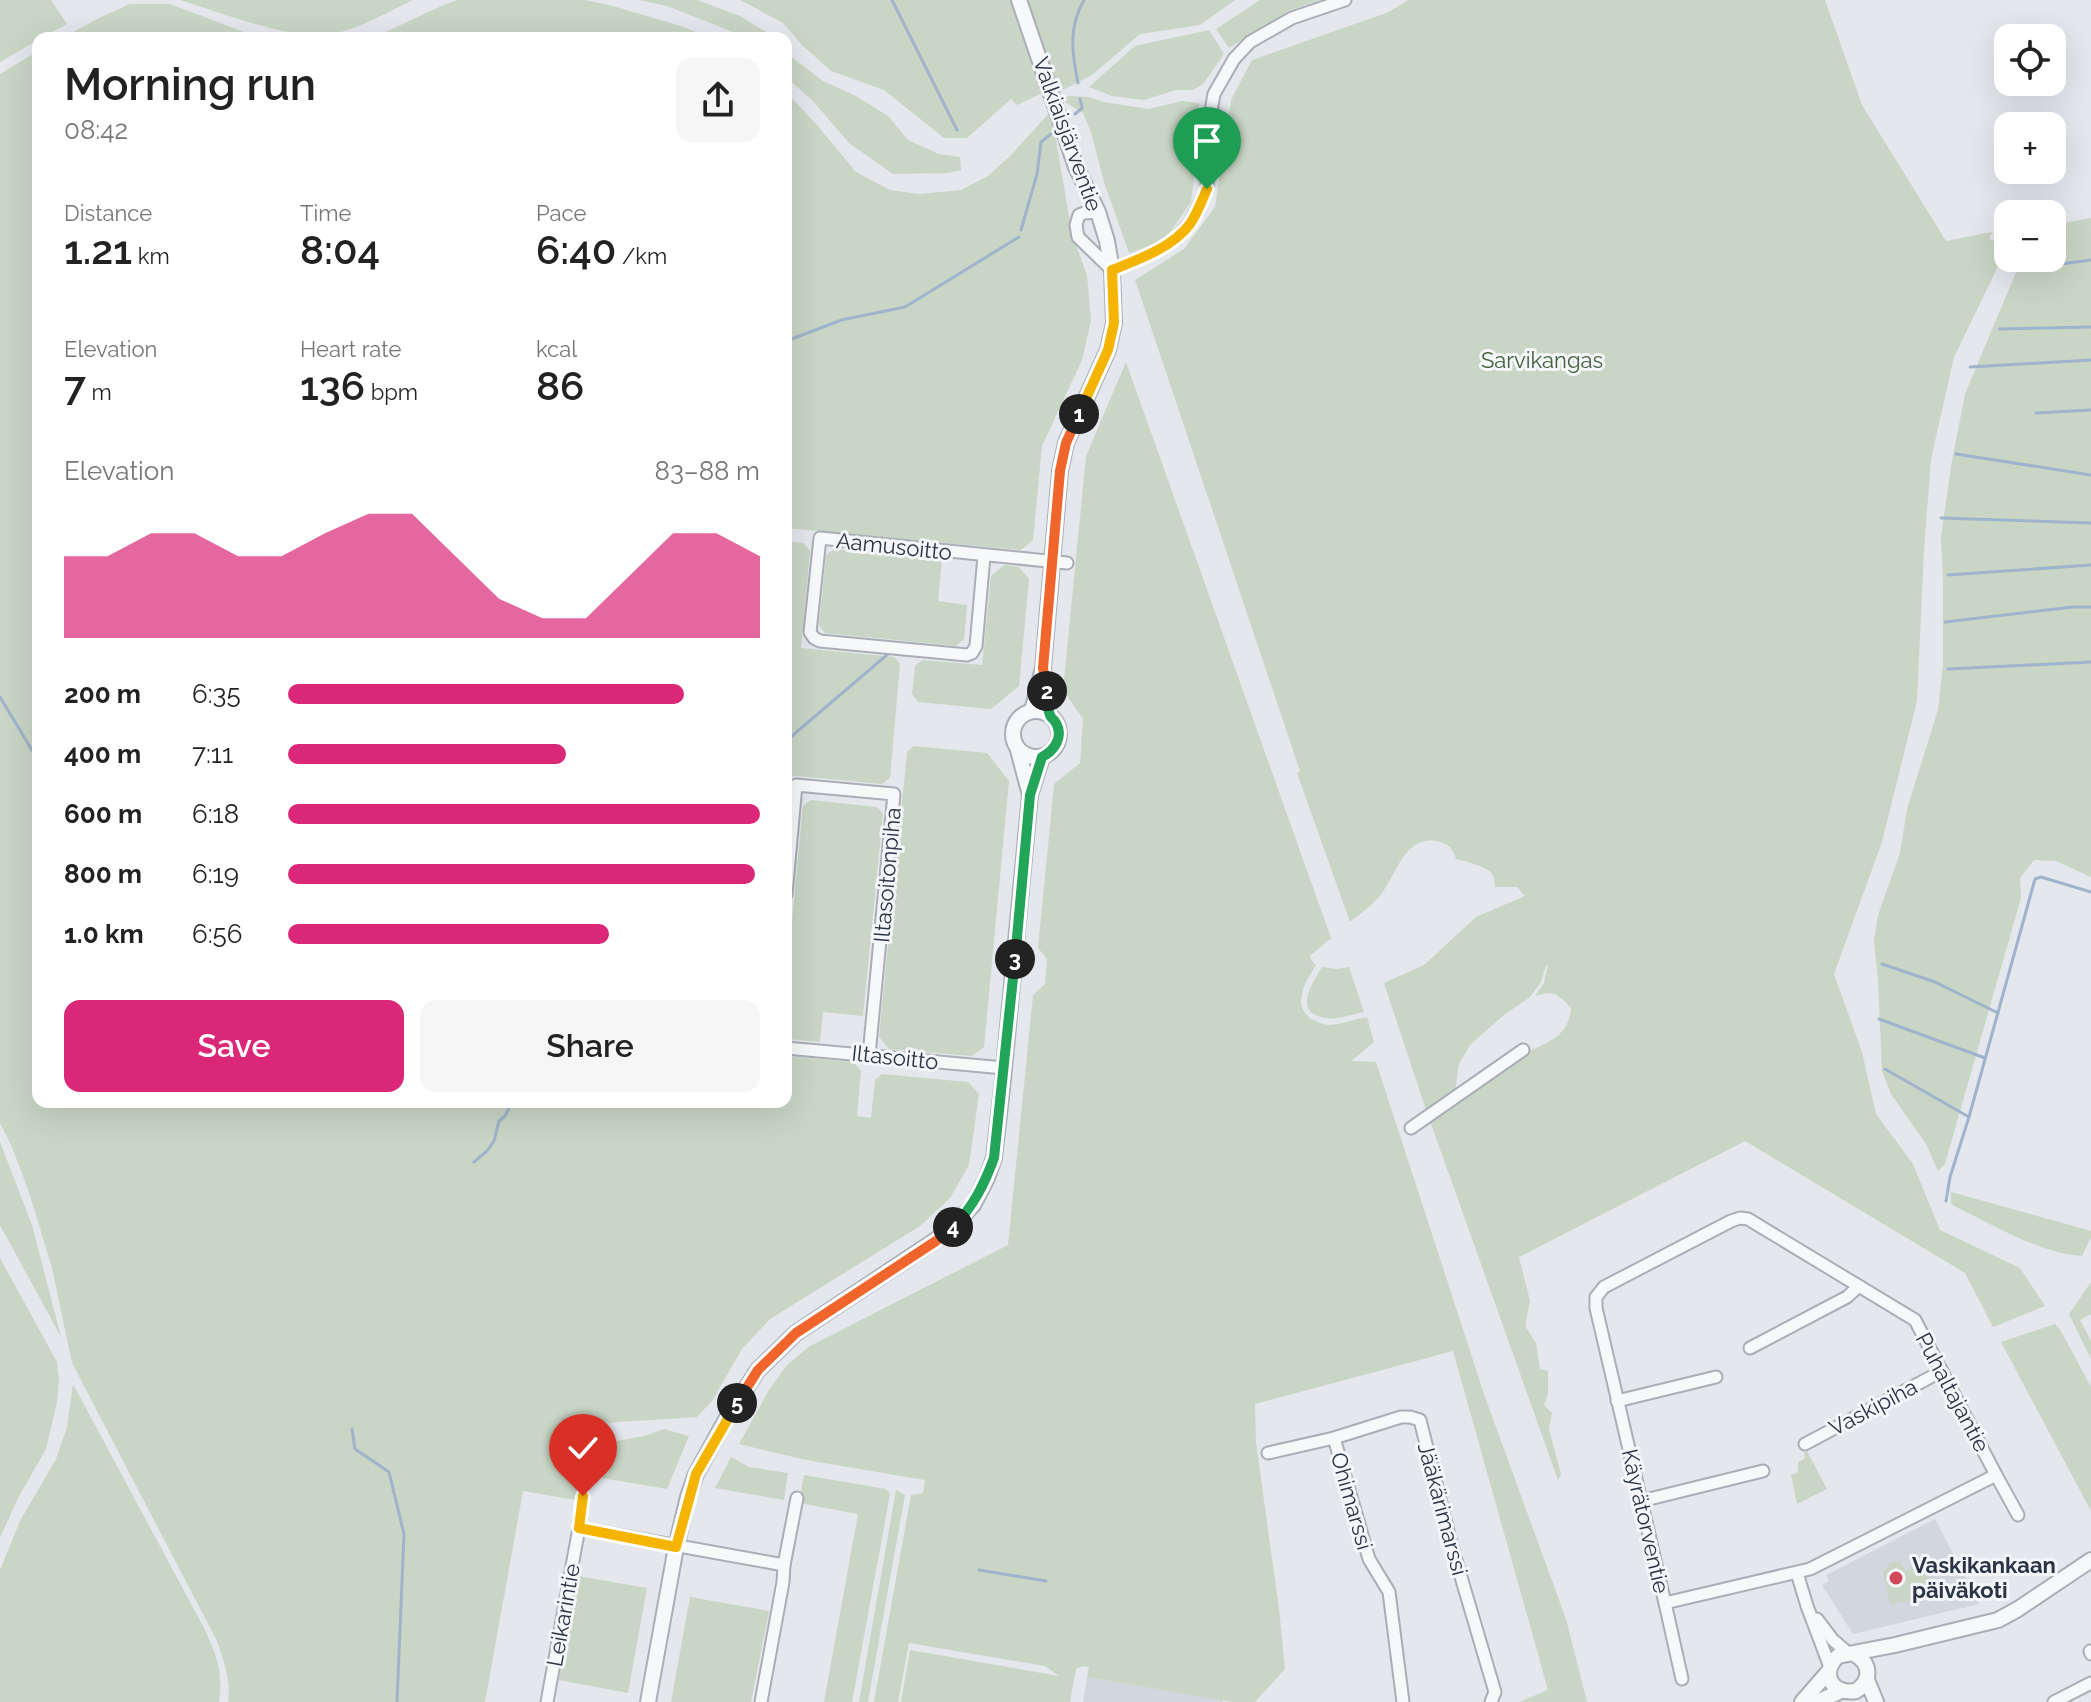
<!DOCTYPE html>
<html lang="en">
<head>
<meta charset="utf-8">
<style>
  body { margin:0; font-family:Raleway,sans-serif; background:#f6f6f6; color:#222; height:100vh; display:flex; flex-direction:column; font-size:30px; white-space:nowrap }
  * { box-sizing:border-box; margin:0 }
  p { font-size:26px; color:#767676 }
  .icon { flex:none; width:44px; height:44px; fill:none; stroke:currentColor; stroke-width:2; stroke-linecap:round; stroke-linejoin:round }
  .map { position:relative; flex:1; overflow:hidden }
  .drawer { position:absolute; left:32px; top:32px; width:760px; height:1076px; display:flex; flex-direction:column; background:#fff; border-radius:16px; box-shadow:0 8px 32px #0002 }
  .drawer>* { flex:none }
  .fabs { position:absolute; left:1994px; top:24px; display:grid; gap:16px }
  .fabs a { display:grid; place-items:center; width:72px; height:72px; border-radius:16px; background:#fff; box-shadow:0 8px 32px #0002; font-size:40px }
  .pin { position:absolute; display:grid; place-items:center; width:68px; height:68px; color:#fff; margin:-82px -34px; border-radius:50% 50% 50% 0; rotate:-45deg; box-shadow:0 0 8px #0007 }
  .pin .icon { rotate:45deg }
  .km { position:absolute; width:40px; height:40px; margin:-20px; border-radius:50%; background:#222; color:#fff; font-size:22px; line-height:40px; text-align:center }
  .round { display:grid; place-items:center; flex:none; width:84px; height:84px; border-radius:16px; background:#f6f6f6 }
  .summary { display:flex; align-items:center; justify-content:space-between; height:136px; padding:0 32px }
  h1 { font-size:44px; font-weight:600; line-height:60px }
  .metrics { display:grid; grid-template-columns:repeat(3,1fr); gap:12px; height:136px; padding:8px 32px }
  .metrics div { display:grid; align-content:center }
  .metrics b { font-size:40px; font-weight:600 }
  .metrics small { font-size:22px; font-weight:400 }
  .metrics p { font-size:22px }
  .chart { height:224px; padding:16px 32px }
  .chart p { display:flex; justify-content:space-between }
  .chart svg { width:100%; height:144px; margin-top:8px; fill:#db2777; opacity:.7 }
  .cta { display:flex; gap:16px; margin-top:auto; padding:16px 32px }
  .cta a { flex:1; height:92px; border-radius:16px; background:#db2777; color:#fff; font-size:32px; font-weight:600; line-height:92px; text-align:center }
  .cta a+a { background:#f6f6f6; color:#222 }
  ul { padding:0 32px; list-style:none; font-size:26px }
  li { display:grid; grid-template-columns:128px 96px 1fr; align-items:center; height:60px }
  li i { height:20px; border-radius:10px; background:#db2777 }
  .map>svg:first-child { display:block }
  .built { fill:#d2d6de }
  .green { fill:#c9d6c5 }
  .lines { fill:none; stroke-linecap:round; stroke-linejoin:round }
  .stream { stroke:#9fb4cc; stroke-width:3 }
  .minor-casing { stroke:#a9aeb7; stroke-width:15 }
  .tertiary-casing { stroke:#a9aeb7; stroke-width:18 }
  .minor { stroke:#f7f8fa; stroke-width:11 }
  .tertiary { stroke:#f7f8fa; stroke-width:14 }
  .split-1-casing { stroke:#fff; stroke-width:16 }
  .split-2-casing { stroke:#fff; stroke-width:16 }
  .split-3-casing { stroke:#fff; stroke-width:16 }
  .split-4-casing { stroke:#fff; stroke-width:16 }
  .split-5-casing { stroke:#fff; stroke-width:16 }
  .split-6-casing { stroke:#fff; stroke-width:16 }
  .split-1 { stroke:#f5b400; stroke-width:10 }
  .split-2 { stroke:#f0652b; stroke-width:10 }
  .split-3 { stroke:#22a559; stroke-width:10 }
  .split-4 { stroke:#22a559; stroke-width:10 }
  .split-5 { stroke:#f0652b; stroke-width:10 }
  .split-6 { stroke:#f5b400; stroke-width:10 }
  .poi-dot { fill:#d1495b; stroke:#f4f6f9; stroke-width:3 }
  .labels { text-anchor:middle; stroke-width:6; stroke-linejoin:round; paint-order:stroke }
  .street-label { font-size:22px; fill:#2b3445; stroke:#f4f6f9 }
  .park-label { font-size:22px; fill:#3f6138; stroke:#f4f6f9 }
  .poi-label { font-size:22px; font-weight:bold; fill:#2b3445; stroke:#f4f6f9; text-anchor:start }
</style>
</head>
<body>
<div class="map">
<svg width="2091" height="1702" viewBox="0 0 2091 1702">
  <rect width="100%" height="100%" fill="#e4e7ec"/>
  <!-- built -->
  <g class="built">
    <path d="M1935 1519 1979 1604 1853 1634 1822 1585 1829 1581 1826 1575Z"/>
    <path d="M1087 1677 1223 1700 1222 1702H1083Z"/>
  </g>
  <!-- green -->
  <g class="green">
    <path d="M0 0H51L67 24 41 38H38V40L0 62Z"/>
    <path d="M180 0H413C385 13 352 34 320 35 280 36 219 12 180 0Z"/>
    <path d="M457 0H585L613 6 684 27 710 38H370C400 27 427 11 457 0Z"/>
    <path d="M639 0H697L740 16 776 38H742L738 34 667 6Z"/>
    <path d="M740 0H1235L1200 25 1140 34 1092 75 1059 92 1042 93 1017 105 1011 99 967 138H944L884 90 831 71 802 45 783 23Z"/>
    <path d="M1260 0H1320L1288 11 1229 48 1216 29Z"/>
    <path d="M1408 0H1825L1862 105 1946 241 1992 232 1989 239 2008 246 1954 357 1931 459 1924 551 1917 701 1882 842 1834 974 1862 1052 1876 1114 1913 1164 1940 1230 2020 1268 2045 1306 1993 1327 1965 1273 1745 1141 1519 1257 1530 1301 1525 1326 1536 1343 1540 1369 1548 1371V1393L1544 1405 1552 1413 1549 1429 1561 1474 1558 1480 1430 1121 1513 1065 1527 1054 1529 1051C1551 1042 1569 1034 1571 1008 1558 994 1554 990 1535 996L1544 983 1548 965 1546 966 1541 982 1530 997 1504 1015 1470 1045 1459 1064 1455 1091 1426 1110 1384 983 1424 965 1476 917 1525 896 1517 887H1495L1494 878 1490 871C1481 866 1466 861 1456 859 1453 850 1451 845 1440 842 1404 832 1397 876 1379 897 1371 907 1359 914 1350 922L1297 773 1300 771 1135 280 1184 249 1215 207 1231 100 1252 60 1389 12Z"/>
    <path d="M130 4H170L260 38H62L101 17Z"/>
    <path d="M1209 30 1224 54 1203 84 1193 90H1176L1144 100 1112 96 1089 87 1135 46Z"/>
    <path d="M786 50 794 59 823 81 856 96 888 116 908 140 939 154 960 157 961 170 949 173 893 174 849 143 813 101 786 77Z"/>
    <path d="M38 51V1102H786V1056L853 1062 861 1071 857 1116 871 1118 875 1080 882 1074 968 1082 979 1094 969 1165 950 1198 920 1226 770 1319 742 1349 712 1401 697 1417 588 1424 575 1500 523 1491 485 1702H228C231 1681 224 1661 217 1641L72 1363 52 1268 29 1192 12 1147 0 1123V74Z"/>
    <path d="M786 92 817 125 856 172 890 190 919 194 961 190 988 176 1011 155 1051 111 1072 234 1087 275 1091 321 1082 360 1042 446 1033 540 1021 550 786 528Z"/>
    <path d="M1069 96 1089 97 1103 102 1149 109 1182 101 1199 103 1196 163 1191 202 1166 238 1159 242 1129 253 1104 182 1091 132 1083 113 1065 102 1063 98Z"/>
    <path d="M2091 218V877L2056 861 2034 860 2020 878 2021 898 1945 1164 1938 1171 1926 1144 1891 1094 1882 1071 1878 980 1874 941 1878 915 1900 853 1907 809 1938 710 1943 664V579L1941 537 1951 466 1965 394 2022 258H2052V225Z"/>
    <path d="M1126 362 1331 938 1310 956 1312 961 1316 965C1307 980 1291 1003 1310 1018 1314 1021 1322 1024 1328 1025 1340 1025 1355 1019 1367 1017L1374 1042 1351 1061 1376 1062 1485 1397 1566 1619 1587 1702H1519L1548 1690 1453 1351 1255 1404 1256 1442 1279 1609 1285 1669 1255 1702H1232L1087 1677 1089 1667 1082 1666 1076 1669 1070 1702H901L910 1650 1059 1676 1045 1666 909 1643 898 1702H874L911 1495 923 1493 925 1480 806 1460 739 1444 769 1390 787 1365 810 1346 1008 1245 1033 995 1045 984 1047 959 1038 948 1054 784 1080 763 1083 719 1063 690 1086 456Z"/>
    <path d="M786 541 803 543 810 551 801 648 894 657 900 664 890 778 882 784 786 775Z"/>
    <path d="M834 549 942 560 938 601 967 605 964 639 956 646 825 633 819 625 826 555Z"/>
    <path d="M1004 565 1019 567 1029 579 1019 686 991 709 918 702 912 694 915 666 922 660 982 665 991 576Z"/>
    <path d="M914 746 987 753 1009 781 984 1047 972 1056 889 1049 879 1037 907 752Z"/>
    <path d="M811 800 877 807 883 814 863 1016 823 1012 820 1042 788 1039 786 1036V984L803 806Z"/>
    <path d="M1322 967 1337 969 1349 967 1364 1012C1353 1014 1337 1020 1326 1018 1292 1014 1312 983 1322 967Z"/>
    <path d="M0 1142 32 1225 61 1337 0 1225Z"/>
    <path d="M1951 1192 2091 1231V1237L2082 1256C2038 1253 1994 1225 1954 1206L1951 1203Z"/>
    <path d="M0 1258 57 1362 59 1381 57 1402 46 1449 17 1500 0 1538Z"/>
    <path d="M2091 1282V1314L2080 1320 2091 1341V1359L2069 1314Z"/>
    <path d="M2055 1324 2061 1331 2091 1387V1511L2001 1342Z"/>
    <path d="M73 1384 204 1628C217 1657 223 1669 219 1702H0V1570L20 1521 56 1459 67 1427Z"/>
    <path d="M664 1429 689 1436 667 1489 602 1478 606 1443 644 1436Z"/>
    <path d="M1807 1451 1827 1489 1797 1504 1791 1475 1798 1472V1462L1805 1459 1804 1454Z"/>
    <path d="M731 1457 749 1467 788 1473 784 1500 715 1488Z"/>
    <path d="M804 1475 886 1489 890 1494 852 1702H824L858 1514 799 1503Z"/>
    <path d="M896 1490 905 1495 868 1702H859Z"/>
    <path d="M1899 1561 1906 1571 1922 1563 1934 1587 1909 1601 1890 1605 1883 1572 1891 1562Z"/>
    <path d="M578 1576 647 1588 628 1693 559 1680Z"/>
    <path d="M690 1597 769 1611 751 1702H671Z"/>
  </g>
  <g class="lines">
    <!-- stream -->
    <g class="stream">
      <path d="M892 0 957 130"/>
      <path d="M1078 83C1072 53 1068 28 1084 0"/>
      <path d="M1075 114 1082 108 1080 99"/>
      <path d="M1021 230 1037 174 1041 142 1056 130"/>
      <path d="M2015 270 2091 260"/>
      <path d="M841 320 905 307 1019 237"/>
      <path d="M1999 329 2091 327"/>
      <path d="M786 341 839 321"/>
      <path d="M1970 367 2091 360"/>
      <path d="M2036 413 2091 410"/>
      <path d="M1956 454 2091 475"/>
      <path d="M1941 518 2091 523"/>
      <path d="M1948 575 2091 565"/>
      <path d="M1945 622 2073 607H2091"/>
      <path d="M1948 669 2091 662"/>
      <path d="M0 697 38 760"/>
      <path d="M786 741 888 654"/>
      <path d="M1882 964 1935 982 1998 1013"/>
      <path d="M1879 1019 1985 1058"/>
      <path d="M1885 1069 1969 1117"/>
      <path d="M237 1103V1102"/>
      <path d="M474 1162 487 1151 494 1141 499 1121 505 1116 512 1102"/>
      <path d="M1946 1201 1950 1177 1969 1117 2035 879 2041 877 2091 892"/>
      <path d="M352 1429 355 1449 389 1472 404 1534 397 1702"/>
      <path d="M979 1570 1046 1581"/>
    </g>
    <defs>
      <g id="minor">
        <path d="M1098 212 1084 213 1079 215 1076 225 1078 237 1112 270 1155 251 1175 239 1190 223 1207 189 1210 117 1214 94 1234 59 1250 42 1292 18 1345 0"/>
        <path d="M984 556 976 646 972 653 967 655 820 641 814 638 810 632 820 538 1067 563"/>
        <path d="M786 894 796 785 894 794 869 1055"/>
        <path d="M786 1048 1004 1068"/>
        <path d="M1411 1128 1523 1050"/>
        <path d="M1740 1218 1748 1219 1915 1320 1996 1475 1810 1569 1665 1603 1596 1308V1297L1604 1287 1731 1221Z"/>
        <path d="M1750 1348 1847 1297 1859 1286"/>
        <path d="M1617 1401 1716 1377"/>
        <path d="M1334 1438 1369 1559 1389 1592 1403 1702"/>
        <path d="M1805 1444 1942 1371"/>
        <path d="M1268 1453 1334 1438 1401 1417H1410L1420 1420 1451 1543 1495 1692 1491 1702"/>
        <path d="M1996 1475 2018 1515"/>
        <path d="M1641 1501 1763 1471"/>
        <path d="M579 1528 583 1496"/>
        <path d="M784 1565 797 1498"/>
        <path d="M1797 1573 1807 1606 1830 1667"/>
        <path d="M1665 1603 1682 1679"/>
        <path d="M1817 1619 1833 1640 1848 1653"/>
        <path d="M2090 1651 2091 1654"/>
        <path d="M547 1702 579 1528 784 1565 783 1582 761 1702"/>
        <path d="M2054 1702 2091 1683"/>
      </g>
      <g id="tertiary">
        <path d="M1019 0 1076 167 1098 212 1107 241 1112 270 1114 323 1108 350 1066 443 1060 471 1043 668"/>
        <circle cx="1036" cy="734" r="23"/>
        <path d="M1032 711 1043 668 1049 715"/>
        <path d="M1018 750 1030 795 1042 757"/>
        <path d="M1854 1654C1871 1663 1872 1680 1856 1691 1831 1695 1820 1673 1838 1656L1895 1645 1998 1620 2018 1609 2091 1560"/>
        <path d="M1867 1680 1876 1702"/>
        <path d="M648 1702 676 1547 688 1497 696 1474 728 1416 758 1370 796 1333 948 1232 973 1205 987 1178 994 1158 1003 1079 1030 795"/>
        <path d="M1802 1702 1829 1671"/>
        <path d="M1817 1702 1841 1691"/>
      </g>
    </defs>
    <!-- minor casing -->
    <use href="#minor" class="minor-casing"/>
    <!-- tertiary casing -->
    <use href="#tertiary" class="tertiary-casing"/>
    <!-- minor -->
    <use href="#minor" class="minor"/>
    <!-- tertiary -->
    <use href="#tertiary" class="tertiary"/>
  </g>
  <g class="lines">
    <defs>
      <path id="split-1" d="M1079 414 1108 350 1114 323 1112 270C1139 259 1172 248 1190 224 1197 214 1202 200 1207 189"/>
      <path id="split-2" d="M1047 691 1043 668 1060 471 1066 443 1079 414"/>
      <path id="split-3" d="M1015 959 1030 795 1042 757C1054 751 1064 737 1056 723 1052 716 1051 720 1049 712 1047 705 1047 698 1047 691"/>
      <path id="split-4" d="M953 1227C973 1207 984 1185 994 1158L1015 959"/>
      <path id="split-5" d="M737 1403 758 1370 796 1333 936 1241 953 1227"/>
      <path id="split-6" d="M583 1496 579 1528 676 1547 696 1474 737 1403"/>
    </defs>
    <!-- split-1 casing -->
    <use href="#split-1" class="split-1-casing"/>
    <!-- split-2 casing -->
    <use href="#split-2" class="split-2-casing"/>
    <!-- split-3 casing -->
    <use href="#split-3" class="split-3-casing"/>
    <!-- split-4 casing -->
    <use href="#split-4" class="split-4-casing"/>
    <!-- split-5 casing -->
    <use href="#split-5" class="split-5-casing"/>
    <!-- split-6 casing -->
    <use href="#split-6" class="split-6-casing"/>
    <!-- split-1 -->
    <use href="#split-1" class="split-1"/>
    <!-- split-2 -->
    <use href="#split-2" class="split-2"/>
    <!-- split-3 -->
    <use href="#split-3" class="split-3"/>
    <!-- split-4 -->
    <use href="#split-4" class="split-4"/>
    <!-- split-5 -->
    <use href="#split-5" class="split-5"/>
    <!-- split-6 -->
    <use href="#split-6" class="split-6"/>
  </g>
  <!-- markers -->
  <circle class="poi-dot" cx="1896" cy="1578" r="8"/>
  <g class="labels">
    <!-- street labels -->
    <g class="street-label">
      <text transform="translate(1068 134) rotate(70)" y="8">Valkiaisjärventie</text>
      <text transform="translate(894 546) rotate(6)" y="8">Aamusoitto</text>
      <text transform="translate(887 875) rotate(-85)" y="8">Iltasoitonpiha</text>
      <text transform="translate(895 1057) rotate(6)" y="8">Iltasoitto</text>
      <text transform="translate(1953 1392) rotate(62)" y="8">Puhaltajantie</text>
      <text transform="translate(1873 1407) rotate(-28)" y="8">Vaskipiha</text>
      <text transform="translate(1352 1501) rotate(74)" y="8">Ohimarssi</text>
      <text transform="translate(1443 1509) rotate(75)" y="8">Jääkärimarssi</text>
      <text transform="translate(1646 1521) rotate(77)" y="8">Käyrätorventie</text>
      <text transform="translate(563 1615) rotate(-80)" y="8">Leikarintie</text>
    </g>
    <!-- park labels -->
    <g class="park-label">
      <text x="1542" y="368">Sarvikangas</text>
    </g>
    <!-- poi labels -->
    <g class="poi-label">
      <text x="1912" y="1573">Vaskikankaan<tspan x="1912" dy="25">päiväkoti</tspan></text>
    </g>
  </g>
</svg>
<div class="fabs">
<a><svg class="icon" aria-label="locate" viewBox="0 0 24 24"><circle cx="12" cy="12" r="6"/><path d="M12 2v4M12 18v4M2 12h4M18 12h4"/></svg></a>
<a>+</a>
<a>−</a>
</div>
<div class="pin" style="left:1207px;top:189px;background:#1e9e55"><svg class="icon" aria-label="arrive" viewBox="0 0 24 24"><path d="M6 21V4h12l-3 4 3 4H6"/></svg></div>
<div class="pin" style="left:583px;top:1496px;background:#d93025"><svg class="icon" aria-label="check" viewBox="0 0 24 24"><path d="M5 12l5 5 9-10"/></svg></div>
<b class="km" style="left:1079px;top:414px">1</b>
<b class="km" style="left:1047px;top:691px">2</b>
<b class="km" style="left:1015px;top:959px">3</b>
<b class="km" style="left:953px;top:1227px">4</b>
<b class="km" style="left:737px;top:1403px">5</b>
<section class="drawer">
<div class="summary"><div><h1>Morning run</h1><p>08:42</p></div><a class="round"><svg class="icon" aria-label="share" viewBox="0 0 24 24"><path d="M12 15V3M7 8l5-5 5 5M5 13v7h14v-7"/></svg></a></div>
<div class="metrics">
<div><p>Distance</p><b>1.21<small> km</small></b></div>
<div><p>Time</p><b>8:04</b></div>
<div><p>Pace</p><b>6:40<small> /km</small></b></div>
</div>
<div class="metrics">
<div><p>Elevation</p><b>7<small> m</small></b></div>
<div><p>Heart rate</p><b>136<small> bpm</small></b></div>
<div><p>kcal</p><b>86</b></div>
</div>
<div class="chart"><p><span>Elevation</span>83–88 m</p>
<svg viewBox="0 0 160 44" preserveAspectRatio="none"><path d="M0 44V19L10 19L20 12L30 12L40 19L50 19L60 12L70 6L80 6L90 19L100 32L110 38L120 38L130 25L140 12L150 12L160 19V44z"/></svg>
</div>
<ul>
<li><b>200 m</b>6:35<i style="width:84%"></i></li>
<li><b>400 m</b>7:11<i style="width:59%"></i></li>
<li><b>600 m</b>6:18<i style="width:100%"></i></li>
<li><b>800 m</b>6:19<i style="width:99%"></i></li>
<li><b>1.0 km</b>6:56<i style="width:68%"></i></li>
</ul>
<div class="cta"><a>Save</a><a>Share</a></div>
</section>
</div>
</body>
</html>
